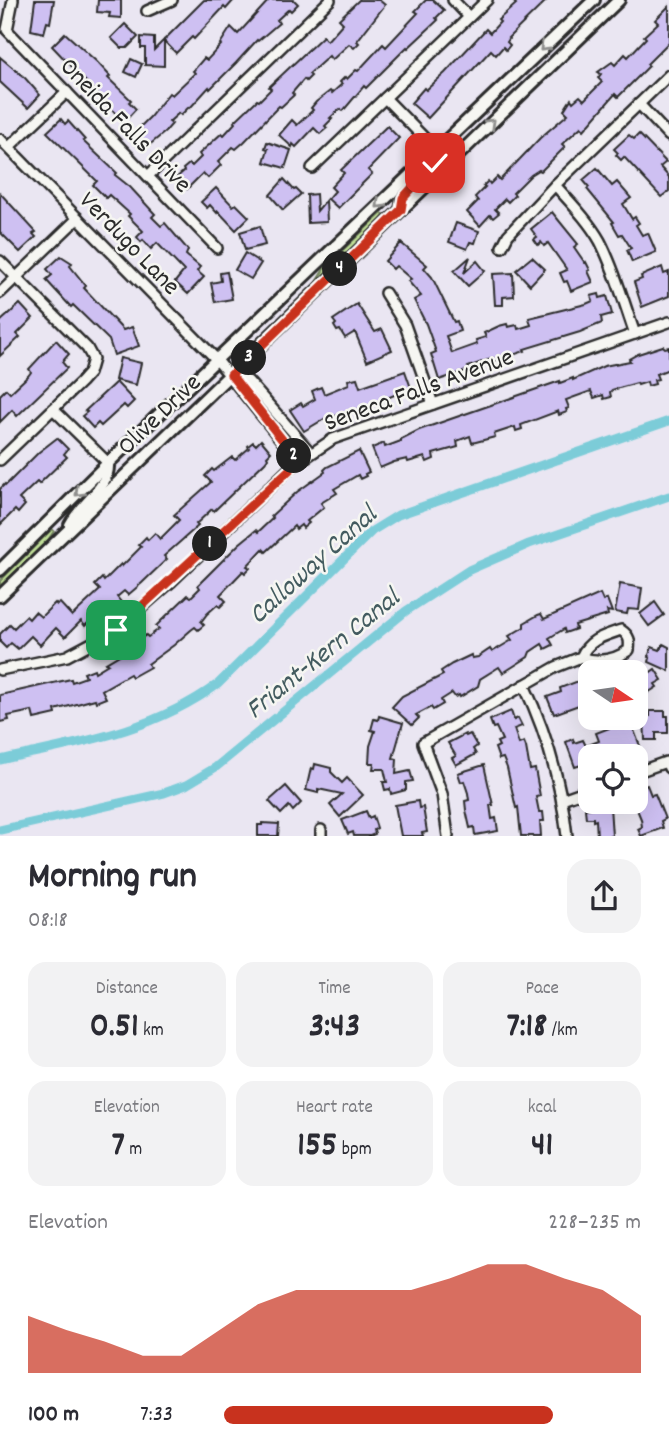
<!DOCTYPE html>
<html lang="en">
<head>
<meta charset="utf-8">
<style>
  body { margin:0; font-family:Dekko,sans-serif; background:#f2f2f3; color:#2b2b33; height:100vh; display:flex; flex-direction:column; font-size:26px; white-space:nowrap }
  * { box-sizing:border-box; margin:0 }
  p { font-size:23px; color:#7c7c81 }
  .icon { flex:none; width:38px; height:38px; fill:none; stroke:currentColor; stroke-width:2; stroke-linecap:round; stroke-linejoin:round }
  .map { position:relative; height:836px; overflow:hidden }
  .drawer { display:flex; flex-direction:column; background:#fff; flex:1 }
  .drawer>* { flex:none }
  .needle { width:46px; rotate:103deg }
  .tools { position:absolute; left:578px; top:660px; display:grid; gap:14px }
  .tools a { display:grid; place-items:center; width:70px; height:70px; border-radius:14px; background:#fff; box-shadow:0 7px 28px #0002; font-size:35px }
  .pin { position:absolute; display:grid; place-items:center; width:60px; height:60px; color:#fff; margin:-30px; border-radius:14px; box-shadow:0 4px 10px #0006 }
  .km { position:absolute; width:35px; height:35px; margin:-18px; border-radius:50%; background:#222; color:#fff; font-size:19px; line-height:35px; text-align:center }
  .round { display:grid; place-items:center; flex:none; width:74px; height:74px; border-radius:21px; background:#f2f2f3 }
  .headline { display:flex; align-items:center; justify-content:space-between; height:119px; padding:0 28px }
  h1 { font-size:38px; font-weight:700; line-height:52px }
  .metrics { display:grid; grid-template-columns:repeat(3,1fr); gap:10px; height:119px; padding:7px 28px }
  .metrics div { display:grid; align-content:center; border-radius:18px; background:#f2f2f3; text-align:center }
  .metrics b { font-size:35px; font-weight:700 }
  .metrics small { font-size:19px; font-weight:400 }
  .metrics p { font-size:19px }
  .chart { height:196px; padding:14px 28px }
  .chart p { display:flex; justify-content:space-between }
  .chart svg { width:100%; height:126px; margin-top:7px; fill:#c8321e; opacity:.7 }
  ul { padding:0 28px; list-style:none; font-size:23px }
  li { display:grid; grid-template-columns:112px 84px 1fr; align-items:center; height:52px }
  li i { height:18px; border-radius:9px; background:#c8321e }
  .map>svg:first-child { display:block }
  .green { fill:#c1e098; stroke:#768662; stroke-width:2 }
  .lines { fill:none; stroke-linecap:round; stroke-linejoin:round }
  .canal { stroke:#7cccd8; stroke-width:9 }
  .building { fill:#cec0f2; stroke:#2b2b2b; stroke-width:2 }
  .minor-casing { stroke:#2b2b2b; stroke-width:14 }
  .major-casing { stroke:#2b2b2b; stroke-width:16 }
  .minor { stroke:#f6f6f2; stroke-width:9 }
  .major { stroke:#f6f6f2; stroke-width:10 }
  .oneway { stroke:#90908e }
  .route-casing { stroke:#fff; stroke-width:14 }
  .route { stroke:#c8321e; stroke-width:9 }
  .labels { text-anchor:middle; stroke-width:5; stroke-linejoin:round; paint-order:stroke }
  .street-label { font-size:26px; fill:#2b2b2b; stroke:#f6f6f2 }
  .water-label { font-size:28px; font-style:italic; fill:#435b5f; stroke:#f6f6f2 }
</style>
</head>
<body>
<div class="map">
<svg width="669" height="836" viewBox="0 0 669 836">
  <rect width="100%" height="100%" fill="#eae6f2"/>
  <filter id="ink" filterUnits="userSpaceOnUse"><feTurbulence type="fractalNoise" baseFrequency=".0143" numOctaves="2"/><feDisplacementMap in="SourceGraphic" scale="14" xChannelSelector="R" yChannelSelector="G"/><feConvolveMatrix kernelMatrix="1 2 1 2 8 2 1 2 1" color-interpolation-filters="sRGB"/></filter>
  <g filter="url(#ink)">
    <!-- green -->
    <g class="green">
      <path d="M382 213 384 215 375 228 315 287 314 285 326 266Z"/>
      <path d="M52 529 54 531 48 540 0 587V581Z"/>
    </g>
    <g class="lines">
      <!-- canal -->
      <g class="canal">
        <path d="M0 760C78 743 152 732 218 684L372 531 398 515 669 421"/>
        <path d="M0 830 164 793 186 785 216 767 406 611 469 570 529 544 669 496"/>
      </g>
    </g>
    <!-- building -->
    <g class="building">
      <path d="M35 0H54L50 23 47 22 44 33 31 30Z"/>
      <path d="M98 0H121V18L109 17 110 13 97 12Z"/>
      <path d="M204 0H234L226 9 224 7 194 39 192 37 176 53 164 41V66L145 65V48H141V37L154 38V50Z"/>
      <path d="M269 0H294L298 4 291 11 289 9 277 20 279 23 258 41 257 40 236 63 210 89 209 87 190 108 189 107 181 115 179 113 169 122 172 124 165 132 147 147 145 145 141 149 130 137 150 117 169 93 172 95 195 73 193 71 204 58 207 60 221 45 220 44 231 27 238 34Z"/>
      <path d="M359 0H379L385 5 357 41 359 43 354 48 349 44 332 60 329 56 309 74 311 76 306 81 304 79 292 93 294 95 281 107 279 106 244 142 236 149 233 147 218 162 221 165 208 178 203 173 187 189 176 178 184 171 183 169 189 164 192 166 201 157 199 154 222 133 224 135 235 123 234 122 257 100 259 101 271 89 269 87 323 36 327 41 343 23 339 19Z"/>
      <path d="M426 0H433L444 10 436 18 438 20 408 48 407 47 366 88 364 86 343 111 340 109 330 118 332 119 325 126 327 128 320 134 314 128 296 147 293 144 292 147 279 135 292 120 297 125 313 110 311 108 316 102 330 91 332 93 342 84 340 82 345 77 347 79 356 70 358 71 383 44 386 47 418 13 415 11Z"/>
      <path d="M512 0H547L508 38 509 39 507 42 510 45 506 50 503 47 496 55 491 50 428 118 411 103 424 88 426 90 445 73 486 29 490 33 500 22 498 20 516 4Z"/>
      <path d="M669 6V42L647 64 649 66 618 97 615 94 584 130 581 127 562 144 565 147 541 171 539 170 531 175 513 193 515 195 508 202 505 199 495 209 499 213 493 218 490 215 480 226 467 212 478 201 475 197 485 187 483 186 488 181 490 184 497 177 500 180 540 138 568 114 564 110 571 99 573 102 580 96 584 100 602 82 598 78 601 74 598 72 612 62 615 65 625 54 628 57 646 38 644 36 658 23 655 20Z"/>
      <path d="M125 24 138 37 127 48H121L111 38Z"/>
      <path d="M65 33 97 62 110 76 108 78 131 100 129 102 136 109 124 122 52 46Z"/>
      <path d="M0 57 25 78 40 95 28 108 0 82Z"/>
      <path d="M131 59 142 64 136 77 125 72Z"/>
      <path d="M61 119 65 124 68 121 85 140 83 141 117 173 115 175 130 187 155 214 152 217 161 226 165 223 188 250 186 255 200 267 197 271 204 277 188 294 175 282 184 271 157 243 151 249 143 240 141 242 137 237 143 231 128 216 130 214 109 195 106 198 93 185 97 181 47 132Z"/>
      <path d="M387 126 399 138 368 170 372 174 338 208 328 199 335 191 331 187 344 173 341 170Z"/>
      <path d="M639 134 666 162 660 167 669 177V191L661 197 624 157 621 160 616 155 618 153 614 149 629 135 634 139Z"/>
      <path d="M267 142 291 150 285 168 264 162 268 149 265 148Z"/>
      <path d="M597 168 612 186 617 182 631 198 623 204 632 219 635 217 639 223 636 225 642 235 648 233 656 252 632 262 627 250 631 248 622 234 619 235 612 223 614 222 587 189 589 187 583 180Z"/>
      <path d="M284 179 294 190 296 189 301 194 283 210 270 195Z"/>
      <path d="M216 188 233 206 236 204 249 217 236 230 218 211 217 213 210 205 207 208 201 202Z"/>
      <path d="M0 193 36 232 33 234 36 237 20 252 0 232Z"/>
      <path d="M316 194 317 211 326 200 327 222 308 223 307 195Z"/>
      <path d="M552 212 578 244 574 247 585 263 586 262 590 270 588 271 593 282 571 291 567 281 564 282 560 273 567 270 548 243 544 246 541 242 538 245 534 239 537 237 531 229Z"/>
      <path d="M456 223 479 231 475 243 470 242 467 249 449 242Z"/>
      <path d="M260 226 265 245 245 250 240 232Z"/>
      <path d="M401 243 427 265 424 268 432 277 454 322 457 321 460 331 446 336 452 353 477 344 476 340 486 337 484 333 499 326 507 324 508 327 517 325 518 329 531 325 529 318 586 304 593 301 591 296 599 294 600 298 607 296 612 314 601 317 602 323 580 332 524 349 525 351 494 361 493 358 468 367 469 370 439 380 431 354 436 352 426 324 414 300 421 296 408 281 411 279 396 266 393 269 385 261Z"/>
      <path d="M245 253 261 263 251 279 235 270Z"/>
      <path d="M61 256 72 263 70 266 86 286 84 288 123 330 132 327 139 346 114 355 109 340 73 305 71 307 46 280 52 275 47 269Z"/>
      <path d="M470 257 464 273 477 261 485 271 468 286 454 271Z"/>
      <path d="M532 257 545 269 530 285 516 270Z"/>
      <path d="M662 267 664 274 669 272V296L642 307 634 282 642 279 641 276Z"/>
      <path d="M227 272 232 299 215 302 211 283 221 281 220 273Z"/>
      <path d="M513 273 514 296 503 297V305H495L493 274Z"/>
      <path d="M20 304 33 318 17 334 20 337 0 356V322Z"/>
      <path d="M357 304 375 332 382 329 392 350 367 361 355 332 345 338 340 330 337 331 334 326 336 324 333 320Z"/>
      <path d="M56 340 69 354 62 362 67 368 17 416 12 410 0 422V395L6 389 10 393 28 376 31 372 29 369Z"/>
      <path d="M663 346 665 348 669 347V369L656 374 658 379 654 380 655 384 648 386 647 382 638 385 637 383 612 390 610 392 611 397 604 399 603 395 594 398 591 391 566 400 569 408 566 409 567 412 559 415 558 411 521 425 522 429 516 431 515 427 494 434 495 437 472 443 470 436 457 441 458 447 433 454 434 459 427 462 425 457 408 462 407 459 394 462 380 468 372 448 384 443 385 447 401 441V439L419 430 560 381V383L573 378V380L604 366 630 361 629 359 638 354Z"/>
      <path d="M120 358 141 363 136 385 115 380Z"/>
      <path d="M405 371 411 388 366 407 332 417 331 415 304 431 290 410 301 403 303 406 315 399 312 391 321 387 324 394 349 384 348 380 357 378 360 387Z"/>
      <path d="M116 382 134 401 127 408 124 405 101 426 98 423 93 428 82 416 87 412 85 411Z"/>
      <path d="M57 438 68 449 64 454 67 457 39 484 37 482 19 499 25 505 18 513 15 510 0 525V489L5 484 6 485 39 452Z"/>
      <path d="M261 440 271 452 267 456 268 458 265 462 214 511 212 509 196 524 198 526 164 556 167 559 142 583 128 595 124 591 117 597 121 602 115 607 113 605 96 621 93 618 85 626 81 621 65 637 56 628 40 645 31 636 18 649 11 643 6 648 0 642V634L10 624 14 628 26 616 29 619 35 612 41 617 55 603 57 605 60 603 72 616 100 590 95 585 102 578 104 581 121 564 122 566 141 547 138 545 146 537 148 540 155 533 160 539 179 520 174 515 211 482 205 476 212 469 214 471 232 457 235 460 249 448 248 446 253 442 256 445Z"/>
      <path d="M359 451 369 472 365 474 366 476 360 479 358 475 334 489 337 493 321 503 324 507 307 521 309 523 303 528 301 525 296 529 294 526 266 552 263 549 247 566 250 568 245 573 243 571 220 595 226 601 220 607 217 605 207 614 201 622 204 625 198 630 195 627 191 630 174 645 148 664 150 667 132 677 130 674 102 690 106 698 96 702 95 699 55 710 56 714 34 719 32 711 8 716 9 720 0 722V695L71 679 72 682 86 677 84 673 94 669 95 672 108 664 106 663 141 642 139 640 146 635 148 637 159 629 156 626 164 618 188 595 191 597 200 588 198 585 239 544 256 530 258 532 273 518 271 516 297 492 325 472 324 470 327 467Z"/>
      <path d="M620 584 642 588 639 610 628 609 627 614 615 612Z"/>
      <path d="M600 594 603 601 607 599 612 612 607 611 608 615 575 625 576 629 565 633 564 629 549 638 553 645 545 649 542 644 530 652 528 657 503 673 499 667 480 679 478 686 460 697 459 695 455 697 452 693 441 700 443 704 433 710 431 707 416 715 419 718 412 725 392 707 402 696 443 675 441 671 452 664 471 655 472 658 478 657 490 649 492 652 512 640 509 636 524 627V623L538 615 541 614 544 619Z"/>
      <path d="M655 602 664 615 649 626 640 614Z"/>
      <path d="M663 644 669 647V671L649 662 650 658 648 657 652 647 660 650Z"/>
      <path d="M635 668 642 678 655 669 662 680 655 684 657 687 638 699 635 695Z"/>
      <path d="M581 680 583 686 590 683V701L554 714 547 697 561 692 560 688Z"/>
      <path d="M511 711 514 720 518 718 522 726 514 729 519 744 524 742 526 747 530 770 535 769 540 796 536 797 539 812H543L544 821H540L541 836H521L518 807 516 808 507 768 503 758 499 759 495 748 499 746 497 742 502 740 496 727 493 728 490 720Z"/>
      <path d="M650 711H665V716H668V733H656V740H645L644 716H650Z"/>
      <path d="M379 716 403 723 393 758 397 759 396 774 410 771 413 781 406 782V790L391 794 390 789 385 790 383 782H387L384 769H373L374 763H369L370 746 375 731 371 730 374 719 378 720Z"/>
      <path d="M630 720 640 746 631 749 630 746 615 751 612 754V756H590V766L582 769 581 765 575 767 566 742 573 739 574 743 583 740 586 746 599 741 596 733Z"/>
      <path d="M465 734 466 736 470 734 477 746 473 749 476 754 456 765 452 758 456 756 448 743Z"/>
      <path d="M315 764 331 768V772L342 783 347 778 363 795 340 817 330 805 342 794 318 789V793L306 790 311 768 314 769Z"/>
      <path d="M484 765 493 805H490L492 819 496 818 498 831 475 835 474 827 470 828 466 810 465 801 469 800 468 793 464 781 461 782 458 773Z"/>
      <path d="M647 785 651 795 655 794 665 819 661 821 663 828 641 836 638 829 642 827 641 819 634 802 635 790Z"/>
      <path d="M286 786 301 803 293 811 289 806 281 814 269 801Z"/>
      <path d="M418 801 419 808 423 807 427 832 422 833 423 836H401L395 805Z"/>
      <path d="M610 806 612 836H597L596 820 593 821V818H586L585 809Z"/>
      <path d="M366 811 369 818 373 816 377 828 374 830 375 834 370 836H354L353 832 348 834 342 820Z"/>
      <path d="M262 823 279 824 278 836H258V825H262Z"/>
    </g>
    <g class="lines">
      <defs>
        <g id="minor">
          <path d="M13 0 7 30 217 248"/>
          <path d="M453 0 469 17"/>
          <path d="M147 11 172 0"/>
          <path d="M385 98 436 150"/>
          <path d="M639 104 669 136"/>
          <path d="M0 139 217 360 299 462"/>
          <path d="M9 147 67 92"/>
          <path d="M312 168 487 0"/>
          <path d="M148 176 330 0"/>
          <path d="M555 185C571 203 588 220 600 241 615 270 624 303 635 334"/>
          <path d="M502 247 508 235 555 185 669 75"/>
          <path d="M0 261 87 348 93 359 89 373 81 382 0 460"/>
          <path d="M0 293 78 218"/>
          <path d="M385 293 405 325 433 404"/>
          <path d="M233 376 248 381 311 453"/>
          <path d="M53 409 108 463"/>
          <path d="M0 670 67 656 116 630 172 581 290 468 333 439 669 322"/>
          <path d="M524 685C547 734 561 782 567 836"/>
          <path d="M635 773 666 762 669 768"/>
          <path d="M562 799 590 789"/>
          <path d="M321 830V836"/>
          <path d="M448 836 442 794 423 743 556 667 581 657C589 639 604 636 621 630 630 636 630 641 629 650 614 661 598 663 581 657"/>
        </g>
        <g id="major">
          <path d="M401 210 403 198 435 163 438 157 436 150"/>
          <path d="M70 525C81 504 110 487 108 463"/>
          <path d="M0 570 108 463 594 0"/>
          <path d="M0 596 619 0"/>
        </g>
      </defs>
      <!-- minor casing -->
      <use href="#minor" class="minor-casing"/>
      <!-- major casing -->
      <use href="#major" class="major-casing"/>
      <!-- minor -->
      <use href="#minor" class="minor"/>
      <!-- major -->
      <use href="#major" class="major"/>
    </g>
    <!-- one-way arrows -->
    <defs><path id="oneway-chevron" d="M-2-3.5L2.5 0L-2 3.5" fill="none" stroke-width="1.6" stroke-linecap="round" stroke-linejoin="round" transform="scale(1.75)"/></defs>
    <g class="oneway">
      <use href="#oneway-chevron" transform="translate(544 47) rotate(136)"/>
      <use href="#oneway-chevron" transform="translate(491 123) rotate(-44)"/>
      <use href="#oneway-chevron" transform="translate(380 204) rotate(136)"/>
      <use href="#oneway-chevron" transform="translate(79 492) rotate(135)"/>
    </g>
  </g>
  <g class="lines" filter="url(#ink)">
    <defs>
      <path id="route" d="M116 630 299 461 231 375 401 210 403 198 435 163"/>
    </defs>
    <!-- route casing -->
    <use href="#route" class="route-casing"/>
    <!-- route -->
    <use href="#route" class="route"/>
  </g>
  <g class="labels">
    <!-- street labels -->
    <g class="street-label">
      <text transform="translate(127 124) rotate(46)" y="9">Oneida Falls Drive</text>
      <text transform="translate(131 242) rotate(46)" y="9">Verdugo Lane</text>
      <text transform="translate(418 388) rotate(-20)" y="9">Seneca Falls Avenue</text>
      <text transform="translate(158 413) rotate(-44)" y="9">Olive Drive</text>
    </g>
    <!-- water labels -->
    <g class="water-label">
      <text transform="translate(311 563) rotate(-42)" y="10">Calloway Canal</text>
      <text transform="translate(321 652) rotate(-39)" y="10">Friant-Kern Canal</text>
    </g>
  </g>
</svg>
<div class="tools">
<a><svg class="needle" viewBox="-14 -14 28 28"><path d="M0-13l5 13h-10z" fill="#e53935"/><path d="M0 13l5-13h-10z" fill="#7c7c81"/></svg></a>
<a><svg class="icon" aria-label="locate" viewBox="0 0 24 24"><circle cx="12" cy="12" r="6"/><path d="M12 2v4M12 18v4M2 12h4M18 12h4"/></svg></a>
</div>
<div class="pin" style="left:116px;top:630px;background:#1e9e55"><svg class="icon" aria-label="arrive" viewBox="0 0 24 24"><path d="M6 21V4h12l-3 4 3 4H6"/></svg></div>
<div class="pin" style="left:435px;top:163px;background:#d93025"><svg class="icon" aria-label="check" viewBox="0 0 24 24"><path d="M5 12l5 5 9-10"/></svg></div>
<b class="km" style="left:210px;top:544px">1</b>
<b class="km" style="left:294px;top:456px">2</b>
<b class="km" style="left:249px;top:358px">3</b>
<b class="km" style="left:340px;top:269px">4</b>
</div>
<section class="drawer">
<div class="headline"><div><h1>Morning run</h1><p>08:18</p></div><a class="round"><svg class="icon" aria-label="share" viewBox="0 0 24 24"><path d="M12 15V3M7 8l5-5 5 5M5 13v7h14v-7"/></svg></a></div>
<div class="metrics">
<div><p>Distance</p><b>0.51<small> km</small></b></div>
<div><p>Time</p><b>3:43</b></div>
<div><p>Pace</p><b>7:18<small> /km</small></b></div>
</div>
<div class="metrics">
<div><p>Elevation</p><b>7<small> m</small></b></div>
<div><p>Heart rate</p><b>155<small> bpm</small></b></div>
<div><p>kcal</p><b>41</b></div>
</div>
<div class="chart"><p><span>Elevation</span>228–235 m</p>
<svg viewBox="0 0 160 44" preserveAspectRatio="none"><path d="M0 44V24L10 29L20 33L30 38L40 38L50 29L60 20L70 15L80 15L90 15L100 15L110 11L120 6L130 6L140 11L150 15L160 24V44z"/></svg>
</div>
<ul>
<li><b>100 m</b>7:33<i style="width:79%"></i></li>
</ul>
</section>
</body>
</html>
